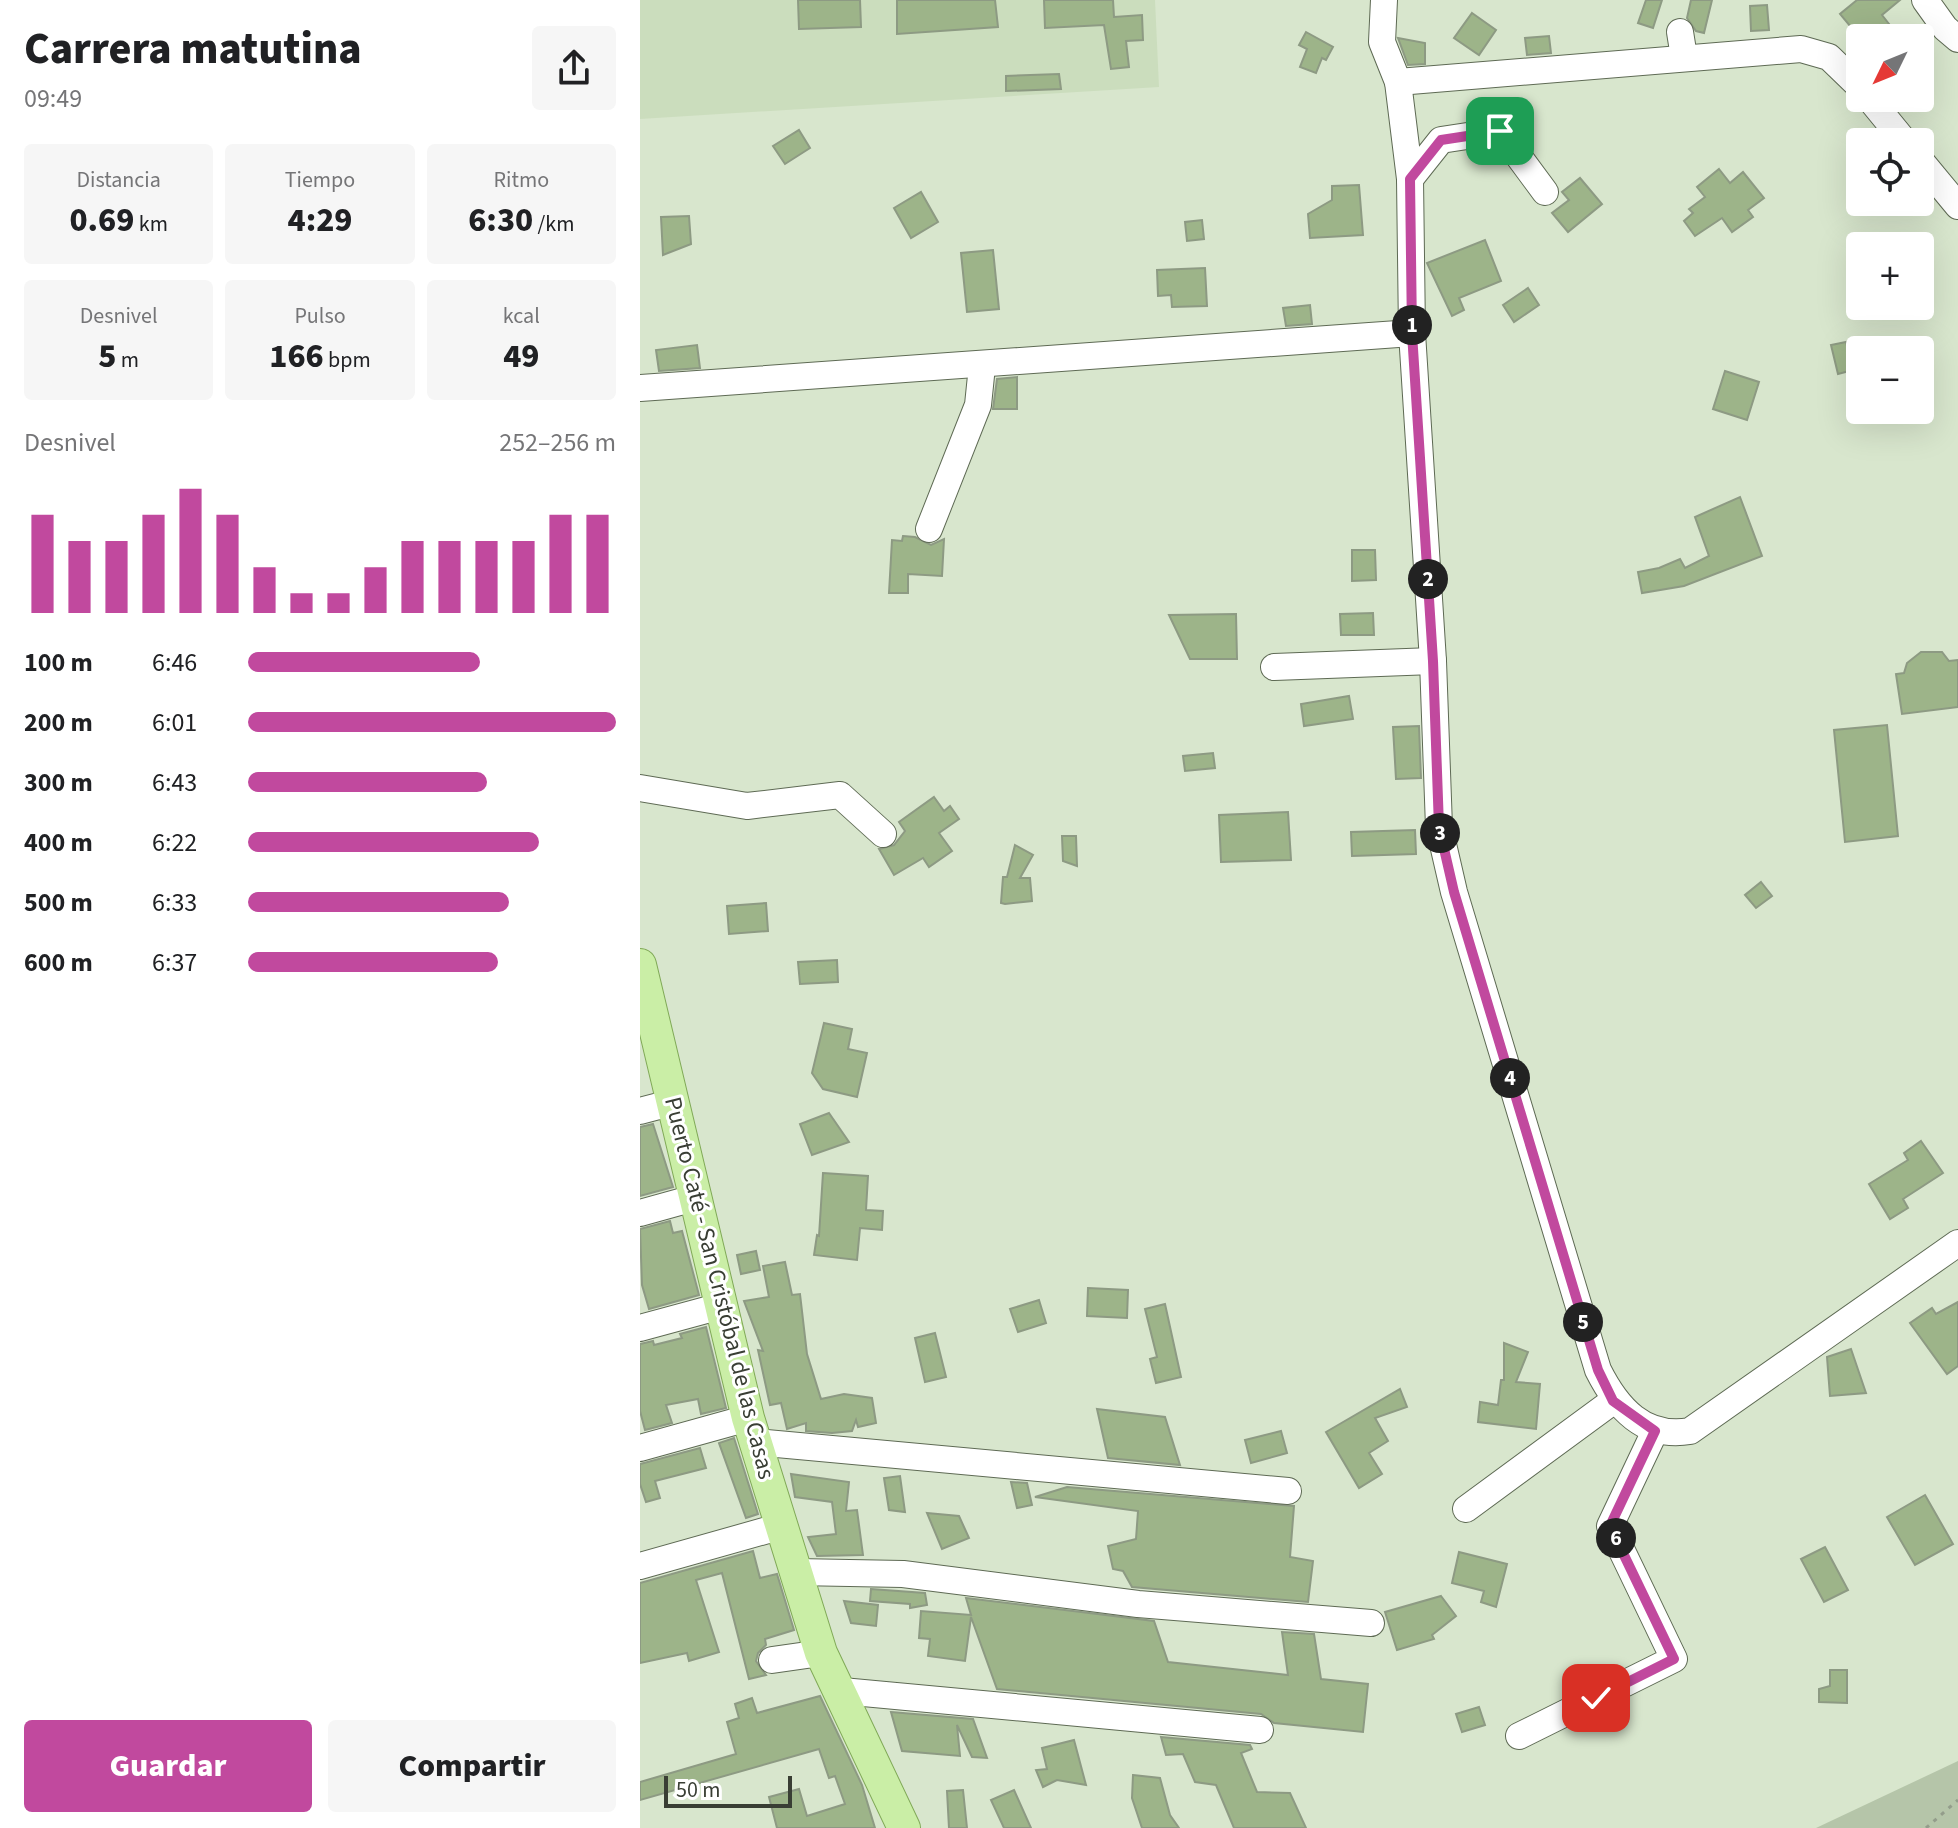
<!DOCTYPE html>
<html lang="es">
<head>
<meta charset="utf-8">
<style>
  body { margin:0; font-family:"Source Sans 3",sans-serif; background:#f6f6f6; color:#202124; height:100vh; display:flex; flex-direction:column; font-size:30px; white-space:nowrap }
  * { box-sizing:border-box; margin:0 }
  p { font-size:26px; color:#757577 }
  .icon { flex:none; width:44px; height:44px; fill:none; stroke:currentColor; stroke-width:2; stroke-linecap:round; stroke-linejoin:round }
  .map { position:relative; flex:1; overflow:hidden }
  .details { display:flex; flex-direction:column; background:#fff; width:640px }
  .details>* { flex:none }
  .needle { width:52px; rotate:227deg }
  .controls { position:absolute; left:1206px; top:24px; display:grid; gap:16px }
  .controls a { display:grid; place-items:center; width:88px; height:88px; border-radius:8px; background:#fff; box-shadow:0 8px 32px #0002; font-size:40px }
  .scale { position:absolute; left:24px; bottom:20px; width:128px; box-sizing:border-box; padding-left:8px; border:4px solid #393e34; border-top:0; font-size:22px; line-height:28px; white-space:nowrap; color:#393e34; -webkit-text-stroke:6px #fff; paint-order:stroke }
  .pin { position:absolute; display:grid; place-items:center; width:68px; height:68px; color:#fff; margin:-34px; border-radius:16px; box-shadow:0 4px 12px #0006 }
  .km { position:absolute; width:40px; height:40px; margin:-20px; border-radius:50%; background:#222; color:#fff; font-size:22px; line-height:40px; text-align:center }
  .round { display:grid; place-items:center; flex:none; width:84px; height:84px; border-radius:8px; background:#f6f6f6 }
  .head { display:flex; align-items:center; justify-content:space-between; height:136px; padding:0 24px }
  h1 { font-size:44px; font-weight:800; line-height:60px }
  .stats { display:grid; grid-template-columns:repeat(3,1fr); gap:12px; height:136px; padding:8px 24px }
  .stats div { display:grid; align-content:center; border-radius:8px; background:#f6f6f6; text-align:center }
  .stats b { font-size:34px; font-weight:800 }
  .stats small { font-size:22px; font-weight:400 }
  .stats p { font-size:22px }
  .chart { height:224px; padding:16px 24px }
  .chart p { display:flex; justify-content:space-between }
  .chart svg { width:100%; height:144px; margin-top:8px; stroke:#c1499e; stroke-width:6 }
  .button { display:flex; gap:16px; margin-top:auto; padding:16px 24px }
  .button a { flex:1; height:92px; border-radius:8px; background:#c1499e; color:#fff; font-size:32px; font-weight:800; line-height:92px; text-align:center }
  .button a+a { background:#f6f6f6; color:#202124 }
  ul { padding:0 24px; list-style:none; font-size:26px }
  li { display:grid; grid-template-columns:128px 96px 1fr; align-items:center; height:60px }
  li i { height:20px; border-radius:10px; background:#c1499e }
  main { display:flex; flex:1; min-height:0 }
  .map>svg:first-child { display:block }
  .built { fill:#cbddbd }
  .green { fill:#b5c5a9 }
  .building { fill:#9db489; stroke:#8d9a83; stroke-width:2 }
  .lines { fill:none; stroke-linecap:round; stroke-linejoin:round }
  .minor-casing { stroke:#5e6a54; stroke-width:28 }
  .major-casing { stroke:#80a957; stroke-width:34 }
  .path { stroke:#939d8b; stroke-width:3; stroke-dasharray:4 6; stroke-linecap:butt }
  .minor { stroke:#fff; stroke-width:26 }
  .major { stroke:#caeea6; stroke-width:32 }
  .route-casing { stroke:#fff; stroke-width:16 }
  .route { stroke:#c1499e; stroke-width:10 }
  .labels { text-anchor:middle; stroke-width:6; stroke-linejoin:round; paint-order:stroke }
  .street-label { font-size:24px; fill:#393e34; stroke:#fff }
</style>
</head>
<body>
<main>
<section class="details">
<div class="head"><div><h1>Carrera matutina</h1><p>09:49</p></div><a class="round"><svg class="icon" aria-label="share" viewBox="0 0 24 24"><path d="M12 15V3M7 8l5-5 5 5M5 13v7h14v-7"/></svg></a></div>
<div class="stats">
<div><p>Distancia</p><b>0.69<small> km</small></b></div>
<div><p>Tiempo</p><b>4:29</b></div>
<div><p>Ritmo</p><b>6:30<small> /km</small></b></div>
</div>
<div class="stats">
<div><p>Desnivel</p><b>5<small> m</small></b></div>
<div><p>Pulso</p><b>166<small> bpm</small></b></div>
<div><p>kcal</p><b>49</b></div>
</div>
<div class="chart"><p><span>Desnivel</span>252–256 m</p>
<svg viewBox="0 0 160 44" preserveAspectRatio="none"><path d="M5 44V14M15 44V22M25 44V22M35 44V14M45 44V6M55 44V14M65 44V30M75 44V38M85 44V38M95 44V30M105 44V22M115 44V22M125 44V22M135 44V22M145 44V14M155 44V14"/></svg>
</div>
<ul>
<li><b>100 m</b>6:46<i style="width:63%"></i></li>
<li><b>200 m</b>6:01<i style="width:100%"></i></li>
<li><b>300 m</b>6:43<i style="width:65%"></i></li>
<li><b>400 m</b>6:22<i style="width:79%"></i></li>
<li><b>500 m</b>6:33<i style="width:71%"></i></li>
<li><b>600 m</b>6:37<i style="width:68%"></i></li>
</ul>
<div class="button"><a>Guardar</a><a>Compartir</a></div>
</section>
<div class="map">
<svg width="1318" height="1828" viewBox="0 0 1318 1828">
  <rect width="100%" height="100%" fill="#d8e6cd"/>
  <!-- built -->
  <path class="built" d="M0 0H515L519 87 0 119Z"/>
  <!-- green -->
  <path class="green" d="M1318 1761V1828H1176Z"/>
  <!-- building -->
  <g class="building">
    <path d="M158 0H220L221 27 159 29Z"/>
    <path d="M257 0H355L358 27 257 34Z"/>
    <path d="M404 0H473L474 17 502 15 503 40 486 41 489 67 471 69 464 25 405 28Z"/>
    <path d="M1006 0H1022L1013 28 998 23Z"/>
    <path d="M1051 0H1072L1064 33 1056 31 1047 18Z"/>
    <path d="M1217 0H1260L1242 15 1260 38H1220L1200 14Z"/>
    <path d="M1127 5 1129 30 1111 31 1110 6Z"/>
    <path d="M832 13 856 30 839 55 814 38Z"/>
    <path d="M666 32 693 47 686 60 682 58 676 73 660 67 667 49 659 45Z"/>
    <path d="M909 36 911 53 887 55 885 38Z"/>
    <path d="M758 38 785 43V64L768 65Z"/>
    <path d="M419 74 421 89 366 91V76Z"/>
    <path d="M159 130 170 148 145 164 133 146Z"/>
    <path d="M1079 169 1090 183 1103 172 1124 198 1108 210 1113 217 1092 232 1082 218 1055 236 1044 221 1053 213 1049 209 1065 197 1057 187Z"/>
    <path d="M940 178 962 204 928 232 912 213 929 200 922 192Z"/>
    <path d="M719 185 723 235 670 238 668 214 692 200V186Z"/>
    <path d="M281 192 298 222 271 238 254 208Z"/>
    <path d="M49 216 51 244 23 255 21 217Z"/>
    <path d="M562 220 564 239 547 241 545 222Z"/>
    <path d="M845 240 861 281 819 298 824 310 812 316 787 263Z"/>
    <path d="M353 250 359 309 327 312 321 253Z"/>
    <path d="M565 268 567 306 532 307 531 295 518 296 517 270Z"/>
    <path d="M888 288 899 305 874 322 863 305Z"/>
    <path d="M670 305 672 324 646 326 643 308Z"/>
    <path d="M1206 342 1213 370 1198 374 1191 345Z"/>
    <path d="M57 345 60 368 19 371 16 350Z"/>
    <path d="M1085 371 1119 382 1107 420 1073 409Z"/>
    <path d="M377 377V409H353L357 379Z"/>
    <path d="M1100 497 1122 556 1044 586 1002 593 998 572 1019 568 1040 559 1045 568 1069 556 1055 517Z"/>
    <path d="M263 536 275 537 291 545 304 539 302 576 268 574V593H249L252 540 262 541Z"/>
    <path d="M712 550H735L736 580 712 581Z"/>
    <path d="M733 613 734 635H701L700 614Z"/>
    <path d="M596 614 597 659H550L529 615Z"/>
    <path d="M1281 652H1302L1309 661 1318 660V707L1262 714 1256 674 1264 673 1267 663Z"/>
    <path d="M709 696 713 719 664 726 661 704Z"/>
    <path d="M1247 725 1258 836 1205 842 1194 730Z"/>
    <path d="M779 726 781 778 756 779 753 727Z"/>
    <path d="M573 753 575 768 545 771 543 756Z"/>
    <path d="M294 797 304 811 310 806 319 819 299 833 312 851 289 867 283 858 254 875 239 849 254 845 265 831 259 822Z"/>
    <path d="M648 812 651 860 581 862 579 815Z"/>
    <path d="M775 830 776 854 712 856 711 832Z"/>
    <path d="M422 836H436L437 866 423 861Z"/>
    <path d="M375 845 393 855 380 878H390L392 901 365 904 361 903 363 877H367Z"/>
    <path d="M1121 882 1132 896 1116 908 1105 895Z"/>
    <path d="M126 903 128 931 89 934 87 906Z"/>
    <path d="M197 960 198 982 160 984 158 962Z"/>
    <path d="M184 1023 212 1029 208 1049 227 1053 217 1097 183 1089 172 1073Z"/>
    <path d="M189 1113 209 1142 172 1155 160 1124Z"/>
    <path d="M13 1124 33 1187 0 1196V1127Z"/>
    <path d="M1281 1141 1303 1173 1263 1199 1268 1208 1250 1219 1229 1184 1268 1160 1264 1153Z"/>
    <path d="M183 1173 228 1176 226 1210 243 1211 242 1230 220 1228 217 1260 174 1255 177 1235 179 1236Z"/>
    <path d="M30 1221 33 1233 42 1231 59 1295 9 1309 2 1285 0 1229Z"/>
    <path d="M116 1251 120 1270 101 1274 97 1255Z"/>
    <path d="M145 1262 152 1295 160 1294 167 1354 181 1399 204 1394 232 1398 236 1423 218 1427 216 1420 212 1431 192 1433 166 1431V1423L147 1429 141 1403 130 1405 118 1350 123 1351 104 1301 129 1297 123 1266Z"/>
    <path d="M448 1288 488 1290 487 1318 447 1316Z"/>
    <path d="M399 1300 406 1323 378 1332 370 1309Z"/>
    <path d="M1318 1302V1366L1307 1374 1270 1323 1292 1308 1296 1314Z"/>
    <path d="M525 1304 541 1377 516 1383 510 1359 517 1357 505 1309Z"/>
    <path d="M66 1327 86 1408 61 1414 58 1399 26 1405 32 1423 5 1430 0 1411V1344L13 1341 14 1345 42 1338 40 1334Z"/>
    <path d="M295 1333 306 1377 285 1382 275 1338Z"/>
    <path d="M864 1343 888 1352 876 1382 900 1384 896 1429 838 1422 840 1402 858 1405 861 1380H864Z"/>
    <path d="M1211 1349 1226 1393 1190 1396 1187 1357Z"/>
    <path d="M760 1389 767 1407 735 1418 748 1441 729 1453 742 1474 719 1488 686 1432Z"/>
    <path d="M457 1409 525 1417 540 1465 468 1458Z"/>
    <path d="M641 1431 647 1453 611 1463 605 1440Z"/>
    <path d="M94 1438 118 1514 106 1518 79 1443Z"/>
    <path d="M60 1448 66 1468 15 1481 20 1498 6 1502 0 1484V1464Z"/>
    <path d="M151 1474 209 1482 206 1511 217 1510 223 1555 177 1556 168 1537 196 1534 192 1502 155 1497Z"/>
    <path d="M260 1476 265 1512 249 1510 244 1478Z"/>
    <path d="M371 1482 387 1483 392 1505 377 1508Z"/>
    <path d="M427 1487 654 1506 650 1557 673 1561 668 1602 492 1587 483 1571 473 1569 468 1546 496 1539 498 1511 395 1497Z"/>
    <path d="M1285 1495 1313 1544 1275 1565 1247 1517Z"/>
    <path d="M287 1513 319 1516 329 1538 302 1549Z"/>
    <path d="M1185 1547 1208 1590 1184 1602 1161 1559Z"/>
    <path d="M113 1551 120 1578 137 1574 154 1630 125 1639 126 1645 118 1653 116 1661 126 1675 109 1679 82 1573 56 1580 79 1652 49 1661 47 1653 0 1663V1583Z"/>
    <path d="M819 1552 867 1564 856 1607 841 1602 844 1591 812 1583Z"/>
    <path d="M231 1589 285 1593 287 1605 270 1608V1604L230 1601Z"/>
    <path d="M801 1596 816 1616 792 1635 794 1639 757 1650 745 1612Z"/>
    <path d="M326 1598 514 1621 528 1662 648 1675 642 1632 674 1634 681 1679 728 1684 723 1732 634 1723 621 1714 357 1689 331 1617 325 1661 288 1656 290 1639 279 1638 281 1611 331 1615Z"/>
    <path d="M204 1601 238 1605 236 1626 211 1623Z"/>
    <path d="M1190 1670H1207V1703L1179 1702V1689L1190 1686Z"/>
    <path d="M180 1696 222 1785 235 1828H137L129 1797 159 1789 167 1816 205 1804 195 1776 189 1778 179 1749 0 1800V1782L96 1754 87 1722 99 1718 95 1704 112 1698 117 1713Z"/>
    <path d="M839 1707 845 1725 822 1732 816 1714Z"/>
    <path d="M251 1712 333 1719 347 1758 332 1757 317 1725 320 1756 262 1751Z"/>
    <path d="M521 1737 610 1745 612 1749 601 1753 617 1792 650 1793 666 1828H594L576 1785 555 1782 543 1754 526 1755Z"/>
    <path d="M434 1740 446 1785 417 1780 403 1787 396 1770 407 1769 402 1748Z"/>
    <path d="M493 1775 520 1778 530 1815 539 1828H502L492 1798Z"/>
    <path d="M323 1790 327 1828H309L307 1791Z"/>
    <path d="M374 1790 391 1828H364L351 1800Z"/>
  </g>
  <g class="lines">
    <defs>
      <g id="minor">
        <path d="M744 0 742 42 758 82 770 179 772 333 793 661 799 827 814 892 958 1370C977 1408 1004 1439 1050 1431L1318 1243"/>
        <path d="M1285 0 1305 28 1318 39"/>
        <path d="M1040 32 1044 57"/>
        <path d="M758 82 1161 49 1189 57 1220 87"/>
        <path d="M1229 98 1265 142"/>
        <path d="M1280 160 1318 206"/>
        <path d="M770 179 801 140 860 131 905 192"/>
        <path d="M0 388 772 333"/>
        <path d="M289 529 338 405 342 366"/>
        <path d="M634 667 793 661"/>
        <path d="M0 788 107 806 200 795 243 834"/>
        <path d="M0 1111 34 1102"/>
        <path d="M0 1213 54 1198"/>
        <path d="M0 1328 81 1306"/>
        <path d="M115 1442 648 1491"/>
        <path d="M0 1448 108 1418"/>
        <path d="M826 1509 973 1401"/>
        <path d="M0 1566 142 1526"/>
        <path d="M156 1572 263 1574 498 1604 731 1623"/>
        <path d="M132 1660 181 1653"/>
        <path d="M202 1691 620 1730"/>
        <path d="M879 1736 1034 1659 970 1526 1015 1431"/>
      </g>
      <path id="major" d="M0 965 108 1418 181 1653 264 1828"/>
    </defs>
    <!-- minor casing -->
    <use href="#minor" class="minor-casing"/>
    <!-- major casing -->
    <use href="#major" class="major-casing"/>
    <!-- path -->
    <path class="path" d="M1286 1828 1318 1800"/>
    <!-- minor -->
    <use href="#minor" class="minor"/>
    <!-- major -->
    <use href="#major" class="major"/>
  </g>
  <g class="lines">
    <defs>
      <path id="route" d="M860 131 801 140 770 179 772 333 793 661 799 827 814 892 958 1370 973 1401 1015 1431 970 1526 1034 1659 956 1698"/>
    </defs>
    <!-- route casing -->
    <use href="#route" class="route-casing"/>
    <!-- route -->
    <use href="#route" class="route"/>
  </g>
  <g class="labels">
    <!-- street labels -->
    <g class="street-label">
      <text transform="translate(80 1288) rotate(76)" y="8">Puerto Caté - San Cristóbal de las Casas</text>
    </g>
  </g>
</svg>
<div class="controls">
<a><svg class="needle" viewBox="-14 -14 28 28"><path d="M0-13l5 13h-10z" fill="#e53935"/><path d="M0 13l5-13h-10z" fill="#757577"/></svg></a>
<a><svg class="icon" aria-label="locate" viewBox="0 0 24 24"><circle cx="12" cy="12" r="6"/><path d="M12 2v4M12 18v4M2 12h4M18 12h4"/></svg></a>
<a>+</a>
<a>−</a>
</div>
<div class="scale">50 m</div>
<div class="pin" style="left:860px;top:131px;background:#1e9e55"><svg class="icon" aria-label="arrive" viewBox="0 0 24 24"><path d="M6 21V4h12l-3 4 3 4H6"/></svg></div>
<div class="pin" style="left:956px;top:1698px;background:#d93025"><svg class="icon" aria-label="check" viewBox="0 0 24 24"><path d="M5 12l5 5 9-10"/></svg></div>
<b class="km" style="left:772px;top:325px">1</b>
<b class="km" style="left:788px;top:579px">2</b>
<b class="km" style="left:800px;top:833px">3</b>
<b class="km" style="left:870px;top:1078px">4</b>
<b class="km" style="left:943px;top:1322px">5</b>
<b class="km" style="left:976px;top:1538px">6</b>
</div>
</main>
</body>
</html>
